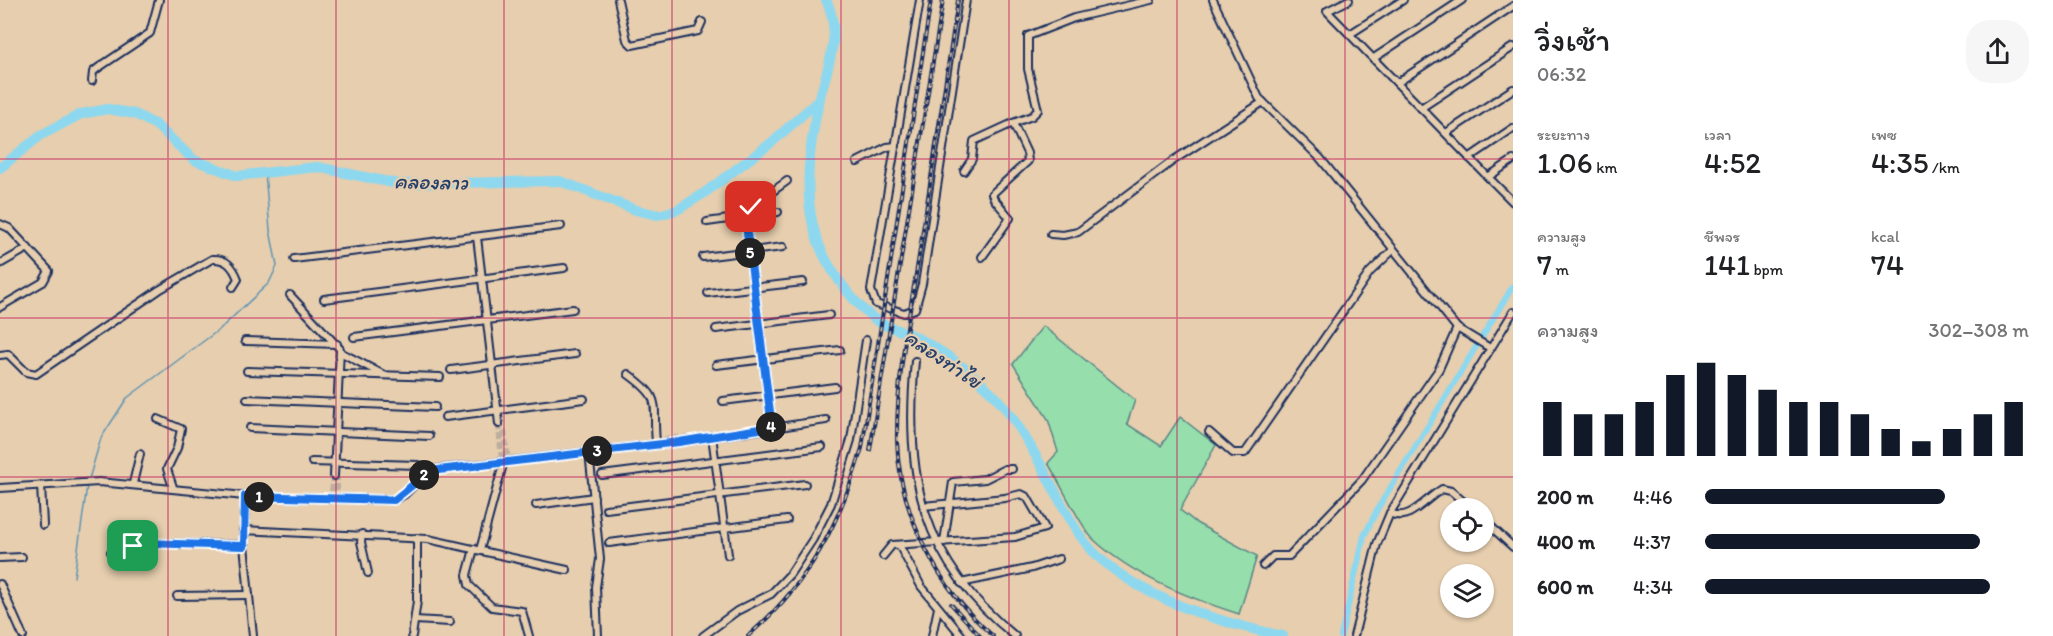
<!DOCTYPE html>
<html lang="th">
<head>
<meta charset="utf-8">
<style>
  body { margin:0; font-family:Itim,"Playpen Sans Thai",sans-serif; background:#f6f6f6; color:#202124; height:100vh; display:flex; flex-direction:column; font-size:22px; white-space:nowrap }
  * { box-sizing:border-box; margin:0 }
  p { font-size:20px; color:#757577 }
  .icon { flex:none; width:33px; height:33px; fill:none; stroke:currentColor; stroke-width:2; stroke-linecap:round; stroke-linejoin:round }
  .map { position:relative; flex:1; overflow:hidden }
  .details { display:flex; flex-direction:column; background:#fff; width:540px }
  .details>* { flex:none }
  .fabs { position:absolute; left:1440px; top:498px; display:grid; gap:12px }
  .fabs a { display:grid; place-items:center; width:54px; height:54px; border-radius:50%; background:#fff; box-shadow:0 2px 4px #0004; font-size:30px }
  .pin { position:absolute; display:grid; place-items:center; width:51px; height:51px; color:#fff; margin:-26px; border-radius:12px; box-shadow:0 3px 9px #0006 }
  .km { position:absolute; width:30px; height:30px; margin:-15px; border-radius:50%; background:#222; color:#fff; font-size:16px; line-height:30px; text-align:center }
  .round { display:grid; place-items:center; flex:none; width:63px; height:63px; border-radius:24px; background:#f6f6f6 }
  .overview { display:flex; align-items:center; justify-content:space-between; height:102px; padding:0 24px }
  h1 { font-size:33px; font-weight:600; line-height:45px }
  .figures { display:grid; grid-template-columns:repeat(3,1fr); gap:9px; height:102px; padding:6px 24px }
  .figures div { display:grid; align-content:center }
  .figures b { font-size:30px; font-weight:600 }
  .figures small { font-size:16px; font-weight:400 }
  .figures p { font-size:16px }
  .chart { height:168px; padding:12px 24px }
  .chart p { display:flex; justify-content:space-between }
  .chart svg { width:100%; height:108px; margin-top:6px; stroke:#111827; stroke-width:6 }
  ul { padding:0 24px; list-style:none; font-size:20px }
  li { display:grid; grid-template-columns:96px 72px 1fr; align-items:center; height:45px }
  li i { height:15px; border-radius:8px; background:#111827 }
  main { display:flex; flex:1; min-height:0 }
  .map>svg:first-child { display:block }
  .green { fill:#96deac; stroke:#588685; stroke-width:1.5 }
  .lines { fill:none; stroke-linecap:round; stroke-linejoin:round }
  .stream { stroke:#6094b5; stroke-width:1.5 }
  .canal { stroke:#8ed8ef; stroke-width:6 }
  .river { stroke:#8ed8ef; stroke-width:10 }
  .street-tunnel { stroke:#bdae9e; stroke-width:6; stroke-dasharray:6 3; stroke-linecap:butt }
  .street-casing { stroke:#1b2f5e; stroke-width:10 }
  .street { stroke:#e6ceae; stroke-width:6 }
  .rail-casing { stroke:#1b2f5e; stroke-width:4 }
  .rail { stroke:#e6ceae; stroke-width:1.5; stroke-dasharray:4.5; stroke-linecap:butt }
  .route-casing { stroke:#fff; stroke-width:12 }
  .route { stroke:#1a73e8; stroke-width:8 }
  .grid { fill:none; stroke:#c2185b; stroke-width:1.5; stroke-opacity:0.55 }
  .labels { text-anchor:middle; stroke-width:4.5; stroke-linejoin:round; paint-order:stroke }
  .water-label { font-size:21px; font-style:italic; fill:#26406c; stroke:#e6ceae }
</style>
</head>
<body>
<main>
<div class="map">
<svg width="1513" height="636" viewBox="0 0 1513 636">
  <rect width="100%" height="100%" fill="#e6ceae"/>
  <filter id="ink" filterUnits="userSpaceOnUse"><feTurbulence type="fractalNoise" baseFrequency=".0167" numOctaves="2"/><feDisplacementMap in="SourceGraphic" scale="12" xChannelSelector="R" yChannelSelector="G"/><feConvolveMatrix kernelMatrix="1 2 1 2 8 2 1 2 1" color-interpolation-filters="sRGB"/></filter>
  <g filter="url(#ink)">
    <!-- green -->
    <path class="green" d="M1043 326 1135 400 1127 424 1161 446 1180 417 1216 445 1180 510 1198 524 1257 556 1239 614C1187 597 1134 577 1093 539 1081 527 1059 481 1048 463L1058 452 1048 419 1013 364Z"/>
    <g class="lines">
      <!-- stream -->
      <g class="stream">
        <path d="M89 479 101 438 127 398 220 329 269 283 277 266 270 230 265 173"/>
        <path d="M74 577 87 486"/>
      </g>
      <!-- canal -->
      <path class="canal" d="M1341 636 1364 536 1378 508 1513 286"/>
      <!-- river -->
      <g class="river">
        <path d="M826 0C843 33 827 68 819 101 810 143 802 194 816 236 825 265 849 298 872 317 883 327 901 330 914 336 941 350 969 370 991 392 1027 428 1050 487 1077 531 1115 592 1216 622 1283 636"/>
        <path d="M0 168 41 135 81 114 108 109 135 114 156 125 194 160 237 176 317 167 398 184 560 181 636 210 658 215 677 210 703 194 771 143 820 99"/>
      </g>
      <!-- street-tunnel -->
      <g class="street-tunnel">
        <path d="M499 424 504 432 508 460"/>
        <path d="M499 425 502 461"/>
        <path d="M656 442 670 438 696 437"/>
        <path d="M334 476 337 480V499"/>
        <path d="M331 500 334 476"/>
      </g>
      <defs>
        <g id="street">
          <path d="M618 0 627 40 632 45 698 31 702 22"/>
          <path d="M920 0 871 290 876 304 904 313 915 309 922 284 966 0"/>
          <path d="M1213 0 1259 98 1320 158 1457 328 1490 348"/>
          <path d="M1349 0 1327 11 1488 177 1513 160"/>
          <path d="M1350 34 1403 0"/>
          <path d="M1374 58 1462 0"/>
          <path d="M92 81 93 72 98 68 150 33 159 0"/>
          <path d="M1397 83 1513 6"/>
          <path d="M1421 108 1513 47"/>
          <path d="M1446 133 1513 89"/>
          <path d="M1469 158 1513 128"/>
          <path d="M857 162 887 147 896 146"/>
          <path d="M964 171 972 159 974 141 1013 123"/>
          <path d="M1488 177 1513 202"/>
          <path d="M707 222 778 212"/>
          <path d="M0 224 9 228 49 271 43 282 0 307"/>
          <path d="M1051 234 1063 235 1078 232 1174 160 1263 102"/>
          <path d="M477 237 499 424"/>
          <path d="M703 257 783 247"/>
          <path d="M982 257 1010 218 994 199 992 194 1028 161 1027 153 1013 123 1032 116 1038 110 1028 69V36L1074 18 1151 0"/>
          <path d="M294 259 561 226"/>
          <path d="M0 264 28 248"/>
          <path d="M708 293 803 282"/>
          <path d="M290 295 340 349 334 476"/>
          <path d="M324 299 564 268"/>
          <path d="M716 329 829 315"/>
          <path d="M354 337 573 309"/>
          <path d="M245 341 337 344"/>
          <path d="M340 352 382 374"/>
          <path d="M0 355 8 354 26 372 36 374 159 290 212 259C226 258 233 266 238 279L233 287"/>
          <path d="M915 361C904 476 921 561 1015 636"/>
          <path d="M716 365 840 350"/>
          <path d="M451 370 575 354"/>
          <path d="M247 371 440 377"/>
          <path d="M628 374C664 400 652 402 656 442"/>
          <path d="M247 399 435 407"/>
          <path d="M723 401 835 387"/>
          <path d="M445 417 584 399"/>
          <path d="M158 419 181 429 177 448 167 469 173 487"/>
          <path d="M772 427 745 217 751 207 787 181"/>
          <path d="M250 428 429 436"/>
          <path d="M1209 432 1233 453H1245L1370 272 1393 250"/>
          <path d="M712 436 728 555"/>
          <path d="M589 452 600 559 596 587 598 636"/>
          <path d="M312 462 418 465"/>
          <path d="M602 475 822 447"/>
          <path d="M133 483 140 454"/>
          <path d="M41 485 43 525"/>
          <path d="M0 488 99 482 245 496 394 500 405 494 430 470 679 442 826 420"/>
          <path d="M245 496 244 545 253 636"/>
          <path d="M536 505 594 497"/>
          <path d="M606 509 805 484"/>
          <path d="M1390 513C1409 523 1425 499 1442 489L1451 491 1471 508"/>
          <path d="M1484 520 1513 547"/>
          <path d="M243 530 428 539 567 570"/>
          <path d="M362 534 361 542 368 573"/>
          <path d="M944 542 953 482 985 479 1005 469H1012"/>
          <path d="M609 543 787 520"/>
          <path d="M899 545 921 586 962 636"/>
          <path d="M474 549 467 575 469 585 492 607 522 611 529 636"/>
          <path d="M480 550 504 461"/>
          <path d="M111 552 143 543 244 545"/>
          <path d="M883 556 892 545 1015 537 1045 528 1027 497 1021 494 1005 498 923 506"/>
          <path d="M0 558 22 557"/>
          <path d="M1263 566 1273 556H1289L1362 480 1439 369 1457 328"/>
          <path d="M961 583 1032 568 1059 559"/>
          <path d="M0 584 23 636"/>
          <path d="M177 596 249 595"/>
          <path d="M415 620 450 622"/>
          <path d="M412 636 417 601V538"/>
          <path d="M703 636 737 611 771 594 790 574 813 539 831 504 851 440 866 340"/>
          <path d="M932 636 938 608"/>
          <path d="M1354 636 1377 544 1390 513 1513 312"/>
        </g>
      </defs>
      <!-- street casing -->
      <use href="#street" class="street-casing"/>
      <!-- street -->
      <use href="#street" class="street"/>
      <defs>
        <g id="rail">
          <path d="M958 0C946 81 934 162 921 243 911 308 896 375 897 441 899 515 939 589 993 636"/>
          <path d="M870 450 943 0"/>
          <path d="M951 604 980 636"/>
          <path d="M748 636C810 582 839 525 862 448L931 0"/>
        </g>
      </defs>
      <!-- rail casing -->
      <use href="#rail" class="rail-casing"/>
      <!-- rail -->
      <use href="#rail" class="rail"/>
    </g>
  </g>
  <g class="lines" filter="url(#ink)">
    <defs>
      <path id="route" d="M133 546 143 543 244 546 245 496 394 500 430 471 679 442 772 427 745 217 751 207"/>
    </defs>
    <!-- route casing -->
    <use href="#route" class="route-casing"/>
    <!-- route -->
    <use href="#route" class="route"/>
  </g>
  <!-- grid -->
  <path class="grid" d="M168 0V636M336 0V636M504 0V636M672 0V636M841 0V636M1009 0V636M1177 0V636M1345 0V636M0 159H1513M0 318H1513M0 477H1513"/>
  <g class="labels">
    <!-- water labels -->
    <g class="water-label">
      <text transform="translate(431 182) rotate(1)" y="7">คลองลาว</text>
      <text transform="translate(943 359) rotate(34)" y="7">คลองท่าไข่</text>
    </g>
  </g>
</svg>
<div class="fabs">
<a><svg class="icon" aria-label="locate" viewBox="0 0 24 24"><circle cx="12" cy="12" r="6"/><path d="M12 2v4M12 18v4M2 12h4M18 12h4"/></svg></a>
<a><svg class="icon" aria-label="layers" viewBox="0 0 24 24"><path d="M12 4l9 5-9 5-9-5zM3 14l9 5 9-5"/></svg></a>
</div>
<div class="pin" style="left:133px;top:546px;background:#1e9e55"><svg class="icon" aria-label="arrive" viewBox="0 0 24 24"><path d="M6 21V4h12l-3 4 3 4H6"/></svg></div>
<div class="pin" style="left:751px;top:207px;background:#d93025"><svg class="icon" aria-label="check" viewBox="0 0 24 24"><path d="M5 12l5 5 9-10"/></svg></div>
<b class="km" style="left:259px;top:497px">1</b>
<b class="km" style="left:424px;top:475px">2</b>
<b class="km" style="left:597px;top:451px">3</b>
<b class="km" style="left:771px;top:427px">4</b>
<b class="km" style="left:750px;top:253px">5</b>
</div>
<section class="details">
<div class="overview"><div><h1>วิ่งเช้า</h1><p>06:32</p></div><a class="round"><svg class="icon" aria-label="share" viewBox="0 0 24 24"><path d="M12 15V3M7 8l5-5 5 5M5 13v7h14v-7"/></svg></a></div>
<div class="figures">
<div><p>ระยะทาง</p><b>1.06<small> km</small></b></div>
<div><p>เวลา</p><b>4:52</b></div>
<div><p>เพซ</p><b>4:35<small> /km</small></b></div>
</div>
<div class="figures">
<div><p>ความสูง</p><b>7<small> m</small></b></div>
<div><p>ชีพจร</p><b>141<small> bpm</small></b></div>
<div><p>kcal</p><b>74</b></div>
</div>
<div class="chart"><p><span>ความสูง</span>302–308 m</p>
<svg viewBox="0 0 160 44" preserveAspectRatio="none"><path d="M5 44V22M15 44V27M25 44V27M35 44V22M45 44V11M55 44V6M65 44V11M75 44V17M85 44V22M95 44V22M105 44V27M115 44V33M125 44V38M135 44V33M145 44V27M155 44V22"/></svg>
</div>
<ul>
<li><b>200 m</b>4:46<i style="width:74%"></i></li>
<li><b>400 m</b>4:37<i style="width:85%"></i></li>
<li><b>600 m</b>4:34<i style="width:88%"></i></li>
</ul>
</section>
</main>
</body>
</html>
